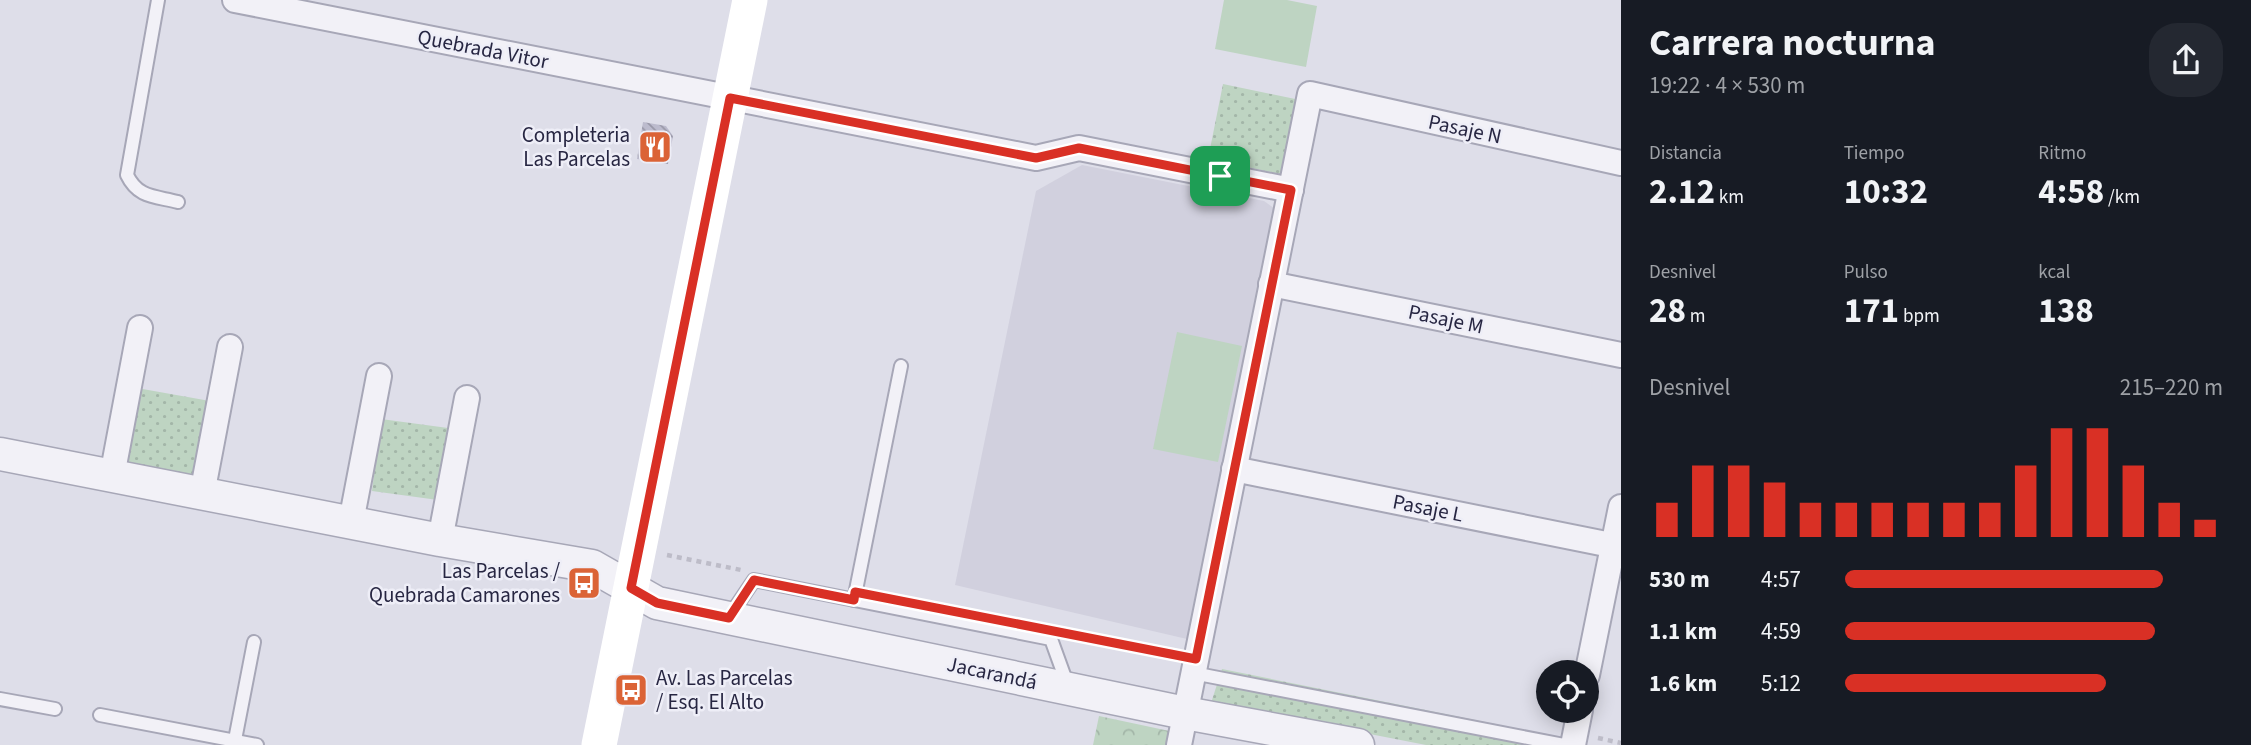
<!DOCTYPE html>
<html lang="es">
<head>
<meta charset="utf-8">
<style>
  body { margin:0; font-family:"Source Sans 3",sans-serif; background:#242831; color:#f1f3f6; height:100vh; display:flex; flex-direction:column; font-size:26px; white-space:nowrap }
  * { box-sizing:border-box; margin:0 }
  p { font-size:23px; color:#9ea1a6 }
  .icon { flex:none; width:38px; height:38px; fill:none; stroke:currentColor; stroke-width:2; stroke-linecap:round; stroke-linejoin:round }
  .map { position:relative; flex:1; overflow:hidden }
  .details { display:flex; flex-direction:column; background:#171b24; width:630px }
  .details>* { flex:none }
  .buttons { position:absolute; left:1536px; top:660px; display:grid; gap:14px }
  .buttons a { display:grid; place-items:center; width:63px; height:63px; border-radius:50%; background:#171b24; box-shadow:0 4px 18px #0003; font-size:35px }
  .pin { position:absolute; display:grid; place-items:center; width:60px; height:60px; color:#fff; margin:-30px; border-radius:14px; box-shadow:0 4px 10px #0006 }
  .round { display:grid; place-items:center; flex:none; width:74px; height:74px; border-radius:28px; background:#242831 }
  .head { display:flex; align-items:center; justify-content:space-between; height:119px; padding:0 28px }
  h1 { font-size:38px; font-weight:700; line-height:52px }
  .figures { display:grid; grid-template-columns:repeat(3,1fr); gap:10px; height:119px; padding:7px 28px }
  .figures div { display:grid; align-content:center }
  .figures b { font-size:35px; font-weight:700 }
  .figures small { font-size:19px; font-weight:400 }
  .figures p { font-size:19px }
  .chart { height:196px; padding:14px 28px }
  .chart p { display:flex; justify-content:space-between }
  .chart svg { width:100%; height:126px; margin-top:7px; stroke:#d93025; stroke-width:6 }
  ul { padding:0 28px; list-style:none; font-size:23px }
  li { display:grid; grid-template-columns:112px 84px 1fr; align-items:center; height:52px }
  li i { height:18px; border-radius:9px; background:#d93025 }
  main { display:flex; flex:1; min-height:0 }
  .map>svg:first-child { display:block }
  .built { fill:#d1d0de }
  .grass { fill:url(#grass-dots) }
  .park { fill:url(#park-crowns) }
  .garden { fill:#bed4c2 }
  .building { fill:url(#building-back-hatch) }
  .lines { fill:none; stroke-linecap:round; stroke-linejoin:round }
  .service-casing { stroke:#a7a7b7; stroke-width:16 }
  .minor-casing { stroke:#a7a7b7; stroke-width:28 }
  .tertiary-casing { stroke:#a7a7b7; stroke-width:35 }
  .path { stroke:#bdbcc8; stroke-width:4.5; stroke-dasharray:5 5; stroke-linecap:butt }
  .service { stroke:#f2f1f7; stroke-width:12 }
  .minor { stroke:#f2f1f7; stroke-width:24 }
  .tertiary { stroke:#f2f1f7; stroke-width:32 }
  .secondary { stroke:#fff; stroke-width:35 }
  .route-casing { stroke:#fff; stroke-width:14 }
  .route { stroke:#d93025; stroke-width:9 }
  .labels { text-anchor:middle; stroke-width:5; stroke-linejoin:round; paint-order:stroke }
  .street-label { font-size:21px; fill:#272642; stroke:#eeeef7 }
  .poi-label { font-size:21px; fill:#272642; stroke:#eeeef7; text-anchor:end }
</style>
</head>
<body>
<main>
<div class="map">
<svg width="1621" height="745" viewBox="0 0 1621 745">
  <defs>
    <pattern id="grass-dots" width="8" height="8" patternUnits="userSpaceOnUse" patternTransform="scale(1.75)"><rect width="8" height="8" fill="#bed4c2"/><path d="M2 2h.1M6 6h.1" fill="none" stroke="#a3b6a8" stroke-width="1.8" stroke-linecap="round"/></pattern>
    <pattern id="park-crowns" width="20" height="18" patternUnits="userSpaceOnUse" patternTransform="scale(1.75)"><rect width="20" height="18" fill="#bed4c2"/><path d="M2 6a3 3 0 1 1 6 0M12 15a3 3 0 1 1 6 0" fill="none" stroke="#a3b6a8"/></pattern>
    <pattern id="building-back-hatch" width="6" height="6" patternUnits="userSpaceOnUse" patternTransform="scale(1.75)"><rect width="6" height="6" fill="#bcbbcd"/><path d="M-1 5l2 2M0 0l6 6M5-1l2 2" fill="none" stroke="#9998a8"/></pattern>
  </defs>
  <rect width="100%" height="100%" fill="#dedee9"/>
  <!-- built -->
  <path class="built" d="M1082 165 1264 201 1275 209 1187 639 955 585 1036 191Z"/>
  <!-- grass -->
  <g class="grass">
    <path d="M1223 84 1300 100 1285 175 1208 159Z"/>
    <path d="M137 388 210 401 197 479 124 466Z"/>
    <path d="M381 419 448 428 438 500 372 491Z"/>
    <path d="M1222 669 1555 736 1554 745H1426L1211 703Z"/>
  </g>
  <!-- park -->
  <path class="park" d="M1099 716 1174 732 1172 745H1093Z"/>
  <!-- garden -->
  <g class="garden">
    <path d="M1224 0H1287L1317 6 1306 67 1215 49Z"/>
    <path d="M1177 332 1242 346 1218 462 1153 449Z"/>
  </g>
  <!-- building -->
  <path class="building" d="M643 122 666 126 673 136 668 164 637 159Z"/>
  <g class="lines">
    <defs>
      <g id="service">
        <path d="M158 0 127 175C138 198 155 196 178 202"/>
        <path d="M854 600 901 366"/>
        <path d="M729 617 754 580 1051 639 1068 686"/>
        <path d="M1193 673 1564 745"/>
        <path d="M0 699 55 709"/>
        <path d="M100 715 257 745"/>
        <path d="M234 745 254 642"/>
      </g>
      <g id="minor">
        <path d="M235 0 1036 158 1079 148 1291 190"/>
        <path d="M1271 284 1621 355"/>
        <path d="M1234 469 1621 547"/>
        <path d="M112 476 140 328"/>
        <path d="M202 494 230 347"/>
        <path d="M351 522 379 376"/>
        <path d="M440 540 467 398"/>
        <path d="M1587 675 1621 507"/>
        <path d="M1179 745 1310 94 1621 163"/>
        <path d="M1573 745 1580 710"/>
      </g>
      <path id="tertiary" d="M0 454 440 540 592 566 657 603 1185 713 1358 745"/>
    </defs>
    <!-- service casing -->
    <use href="#service" class="service-casing"/>
    <!-- minor casing -->
    <use href="#minor" class="minor-casing"/>
    <!-- tertiary casing -->
    <use href="#tertiary" class="tertiary-casing"/>
    <!-- path -->
    <g class="path">
      <path d="M667 555 741 570"/>
      <path d="M1069 634 1173 655"/>
      <path d="M1598 738 1621 743"/>
    </g>
    <!-- service -->
    <use href="#service" class="service"/>
    <!-- minor -->
    <use href="#minor" class="minor"/>
    <!-- tertiary -->
    <use href="#tertiary" class="tertiary"/>
    <!-- secondary -->
    <path class="secondary" d="M599 745 750 0"/>
  </g>
  <g class="lines">
    <defs>
      <path id="route" d="M730 98 1036 158 1079 148 1291 190 1196 659 855 592 854 600 754 580 729 618 657 603 631 588Z"/>
    </defs>
    <!-- route casing -->
    <use href="#route" class="route-casing"/>
    <!-- route -->
    <use href="#route" class="route"/>
  </g>
  <!-- icons -->
  <defs>
    <symbol id="restaurant-square" viewBox="-11 -11 22 22"><rect x="-9" y="-9" width="18" height="18" rx="4" fill="#db6336" stroke="#eeeef7"/><path d="M-5-6h1v4h1v-4h1v4h1v-4h1v5L-1.5 .5V6h-2V.5L-5-1ZM5-6V6H3V1.5H1.5Q1.5-4 5-6Z" fill="#fff"/></symbol>
    <symbol id="bus-square" viewBox="-11 -11 22 22"><rect x="-9" y="-9" width="18" height="18" rx="4" fill="#db6336" stroke="#eeeef7"/><path d="M-5-6H5V4H4V6H2V4H-2V6H-4V4H-5ZM-3.5-4V0h7V-4ZM-3.5 1.2v1.5H-2V1.2ZM2 1.2v1.5H3.5V1.2Z" fill="#fff"/></symbol>
  </defs>
  <g fill-rule="evenodd">
    <use href="#restaurant-square" x="636" y="128" width="38" height="38"/>
    <use href="#bus-square" x="565" y="564" width="38" height="38"/>
    <use href="#bus-square" x="612" y="671" width="38" height="38"/>
  </g>
  <g class="labels">
    <!-- street labels -->
    <g class="street-label">
      <text transform="translate(483 49) rotate(11)" y="7">Quebrada Vitor</text>
      <text transform="translate(1465 129) rotate(12)" y="7">Pasaje N</text>
      <text transform="translate(1446 319) rotate(12)" y="7">Pasaje M</text>
      <text transform="translate(1428 508) rotate(11)" y="7">Pasaje L</text>
      <text transform="translate(992 673) rotate(12)" y="7">Jacarandá</text>
    </g>
    <!-- poi labels -->
    <g class="poi-label">
      <text x="630" y="142">Completeria<tspan x="630" dy="24">Las Parcelas</tspan></text>
      <text x="560" y="578">Las Parcelas /<tspan x="560" dy="24">Quebrada Camarones</tspan></text>
      <text x="656" y="685" text-anchor="start">Av. Las Parcelas<tspan x="656" dy="24">/ Esq. El Alto</tspan></text>
    </g>
  </g>
</svg>
<div class="buttons">
<a><svg class="icon" aria-label="locate" viewBox="0 0 24 24"><circle cx="12" cy="12" r="6"/><path d="M12 2v4M12 18v4M2 12h4M18 12h4"/></svg></a>
</div>
<div class="pin" style="left:1220px;top:176px;background:#1e9e55"><svg class="icon" aria-label="arrive" viewBox="0 0 24 24"><path d="M6 21V4h12l-3 4 3 4H6"/></svg></div>
</div>
<section class="details">
<div class="head"><div><h1>Carrera nocturna</h1><p>19:22 · 4 × 530 m</p></div><a class="round"><svg class="icon" aria-label="share" viewBox="0 0 24 24"><path d="M12 15V3M7 8l5-5 5 5M5 13v7h14v-7"/></svg></a></div>
<div class="figures">
<div><p>Distancia</p><b>2.12<small> km</small></b></div>
<div><p>Tiempo</p><b>10:32</b></div>
<div><p>Ritmo</p><b>4:58<small> /km</small></b></div>
</div>
<div class="figures">
<div><p>Desnivel</p><b>28<small> m</small></b></div>
<div><p>Pulso</p><b>171<small> bpm</small></b></div>
<div><p>kcal</p><b>138</b></div>
</div>
<div class="chart"><p><span>Desnivel</span>215–220 m</p>
<svg viewBox="0 0 160 44" preserveAspectRatio="none"><path d="M5 44V32M15 44V19M25 44V19M35 44V25M45 44V32M55 44V32M65 44V32M75 44V32M85 44V32M95 44V32M105 44V19M115 44V6M125 44V6M135 44V19M145 44V32M155 44V38"/></svg>
</div>
<ul>
<li><b>530 m</b>4:57<i style="width:84%"></i></li>
<li><b>1.1 km</b>4:59<i style="width:82%"></i></li>
<li><b>1.6 km</b>5:12<i style="width:69%"></i></li>
</ul>
</section>
</main>
</body>
</html>
